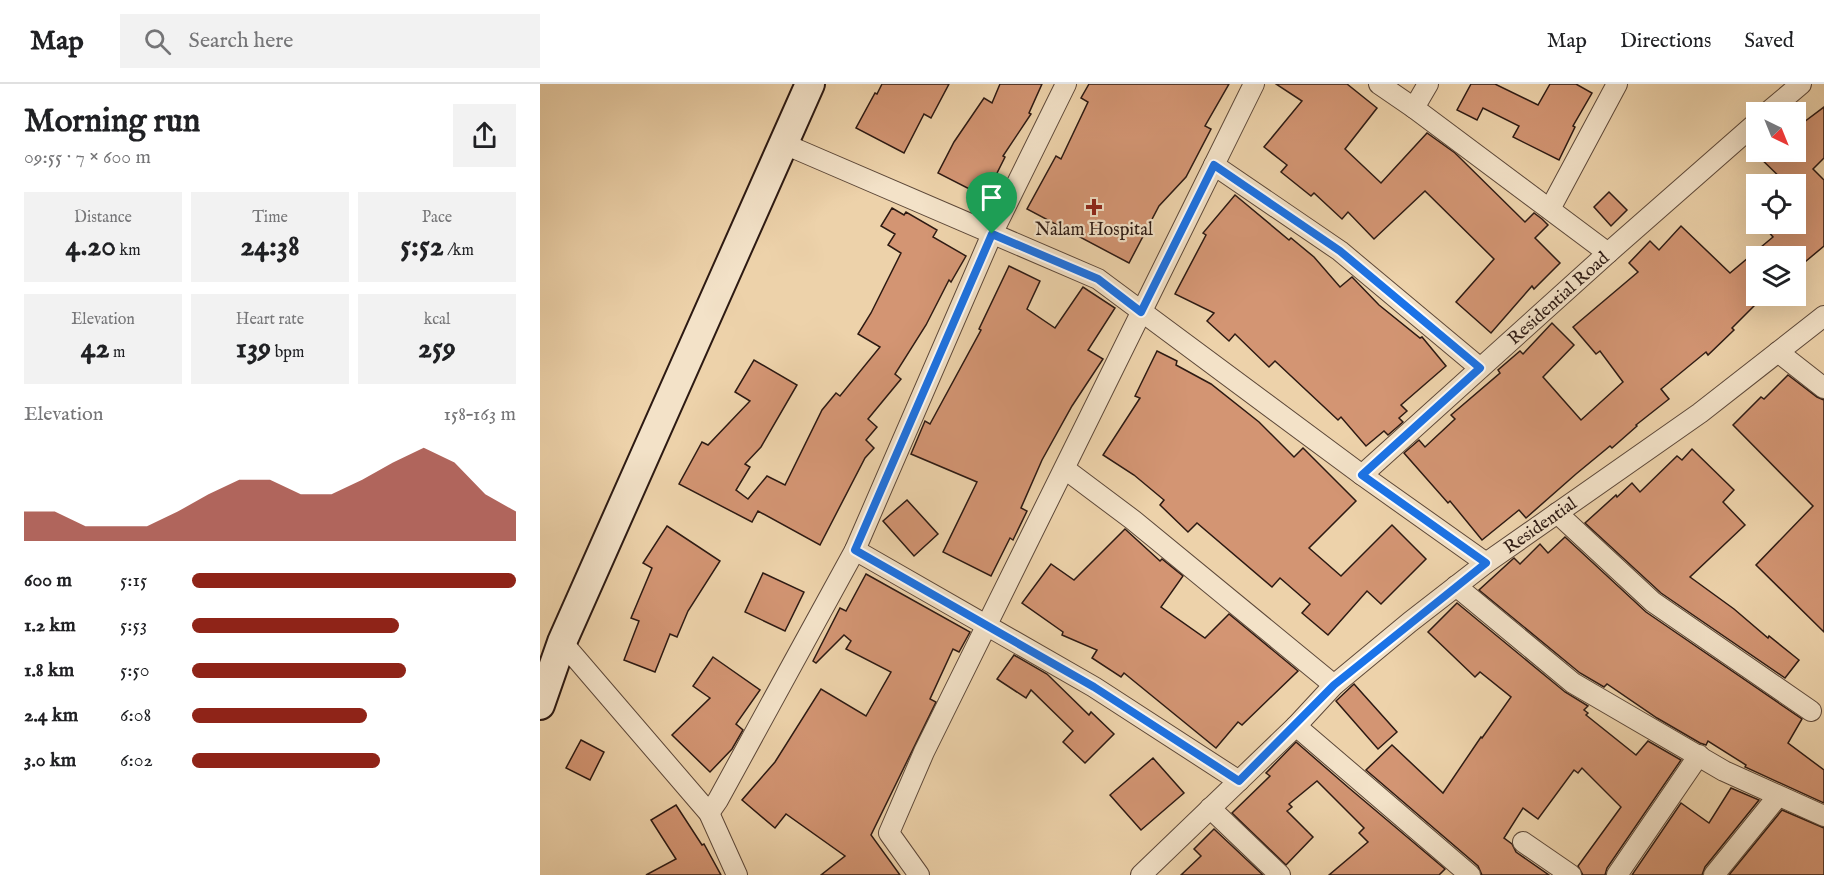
<!DOCTYPE html>
<html lang="en">
<head>
<meta charset="utf-8">
<style>
  body { margin:0; font-family:"IM FELL English",serif; background:#f2f2f2; color:#202124; height:100vh; display:flex; flex-direction:column; font-size:22px; white-space:nowrap }
  * { box-sizing:border-box; margin:0 }
  p { font-size:20px; color:#757577 }
  .icon { flex:none; width:33px; height:33px; fill:none; stroke:currentColor; stroke-width:2; stroke-linecap:round; stroke-linejoin:round }
  .map { position:relative; flex:1; overflow:hidden }
  .side { display:flex; flex-direction:column; background:#fff; width:540px }
  .side>* { flex:none }
  .needle { width:39px; rotate:137deg }
  .controls { position:absolute; left:1206px; top:18px; display:grid; gap:12px }
  .controls a { display:grid; place-items:center; width:60px; height:60px; border-radius:0px; background:#fff; box-shadow:0 6px 24px #0002; font-size:30px }
  .pin { position:absolute; display:grid; place-items:center; width:51px; height:51px; color:#fff; margin:-62px -26px; border-radius:50% 50% 50% 0; rotate:-45deg; box-shadow:0 0 6px #0007 }
  .pin .icon { rotate:45deg }
  .round { display:grid; place-items:center; flex:none; width:63px; height:63px; border-radius:0px; background:#f2f2f2 }
  .headline { display:flex; align-items:center; justify-content:space-between; height:102px; padding:0 24px }
  h1 { font-size:33px; font-weight:700; line-height:45px }
  .figures { display:grid; grid-template-columns:repeat(3,1fr); gap:9px; height:102px; padding:6px 24px }
  .figures div { display:grid; align-content:center; border-radius:0px; background:#f2f2f2; text-align:center }
  .figures b { font-size:30px; font-weight:700 }
  .figures small { font-size:16px; font-weight:400 }
  .figures p { font-size:16px }
  .chart { height:168px; padding:12px 24px }
  .chart p { display:flex; justify-content:space-between }
  .chart svg { width:100%; height:108px; margin-top:6px; fill:#8f2418; opacity:.7 }
  ul { padding:0 24px; list-style:none; font-size:20px }
  li { display:grid; grid-template-columns:96px 72px 1fr; align-items:center; height:45px }
  li i { height:15px; border-radius:8px; background:#8f2418 }
  header { display:flex; align-items:center; gap:36px; box-sizing:border-box; height:84px; padding:0 30px; background:#fff; border-bottom:2px solid #e0e0e0 }
  header strong { font-size:28px }
  nav { display:flex; gap:33px; margin-inline-start:auto; font-size:21px }
  .search { width:420px; height:54px; background:#f2f2f2; display:flex; align-items:center; gap:15px; box-sizing:border-box; padding:0 21px; border-radius:0px; color:#757577; font-size:22px }
  main { display:flex; flex:1; min-height:0 }
  .map>svg:first-child { display:block }
  .building { fill:#d39573; stroke:#2d1a13; stroke-width:1.5 }
  .lines { fill:none; stroke-linecap:round; stroke-linejoin:round }
  .minor-casing { stroke:#5d4839; stroke-width:22 }
  .secondary-casing { stroke:#2d1a13; stroke-width:32 }
  .minor { stroke:#f3e2c8; stroke-width:20 }
  .secondary { stroke:#f3e2c8; stroke-width:28 }
  .route-casing { stroke:#fff; stroke-width:12 }
  .route { stroke:#1a73e8; stroke-width:8 }
  .poi-dot { fill:#8f2418; stroke:#f3e2c8; stroke-width:2 }
  .labels { text-anchor:middle; stroke-width:4.5; stroke-linejoin:round; paint-order:stroke }
  .poi-label { font-size:18px; fill:#2d1a13; stroke:#f3e2c8 }
  .street-label { font-size:18px; fill:#2d1a13; stroke:#f3e2c8 }
</style>
</head>
<body>
<header>
<strong>Map</strong>
<div class="search"><svg class="icon" aria-label="search" viewBox="0 0 24 24"><circle cx="10" cy="10" r="6"/><path d="M15 15l6 6"/></svg>Search here</div>
<nav><a>Map</a><a>Directions</a><a>Saved</a></nav>
</header>
<main>
<section class="side">
<div class="headline"><div><h1>Morning run</h1><p>09:55 · 7 × 600 m</p></div><a class="round"><svg class="icon" aria-label="share" viewBox="0 0 24 24"><path d="M12 15V3M7 8l5-5 5 5M5 13v7h14v-7"/></svg></a></div>
<div class="figures">
<div><p>Distance</p><b>4.20<small> km</small></b></div>
<div><p>Time</p><b>24:38</b></div>
<div><p>Pace</p><b>5:52<small> /km</small></b></div>
</div>
<div class="figures">
<div><p>Elevation</p><b>42<small> m</small></b></div>
<div><p>Heart rate</p><b>139<small> bpm</small></b></div>
<div><p>kcal</p><b>259</b></div>
</div>
<div class="chart"><p><span>Elevation</span>158–163 m</p>
<svg viewBox="0 0 160 44" preserveAspectRatio="none"><path d="M0 44V32L10 32L20 38L30 38L40 38L50 32L60 25L70 19L80 19L90 25L100 25L110 19L120 12L130 6L140 12L150 25L160 32V44z"/></svg>
</div>
<ul>
<li><b>600 m</b>5:15<i style="width:100%"></i></li>
<li><b>1.2 km</b>5:53<i style="width:64%"></i></li>
<li><b>1.8 km</b>5:50<i style="width:66%"></i></li>
<li><b>2.4 km</b>6:08<i style="width:54%"></i></li>
<li><b>3.0 km</b>6:02<i style="width:58%"></i></li>
</ul>
</section>
<div class="map">
<svg width="1284" height="791" viewBox="0 0 1284 791">
  <rect width="100%" height="100%" fill="#edd2aa"/>
  <filter id="stains"><feTurbulence type="fractalNoise" baseFrequency=".00333" numOctaves="4"/><feColorMatrix values="0 0 0 0 .2 0 0 0 0 .09 0 0 0 0 .02 0 0 0 .5 -.17"/></filter>
  <radialGradient id="worn" r=".72"><stop offset=".6" stop-color="#630" stop-opacity="0"/><stop offset="1" stop-color="#630" stop-opacity=".3"/></radialGradient>
  <!-- building -->
  <g class="building">
    <path d="M342 0H409L391 34 384 30 364 69 316 44 335 9 337 10Z"/>
    <path d="M460 0H502L489 29 491 30 463 72 465 73 445 113 398 89 414 58 444 14 452 19Z"/>
    <path d="M549 0H689L665 42 671 45 646 93 619 122 589 179 487 125 516 72 521 75 548 18 541 14Z"/>
    <path d="M736 0H807L837 24 805 65 841 99 887 49 915 69 985 138 994 129 1002 135 1008 141 995 154 1020 179 994 205 992 202 951 249 916 218 954 175 885 107 834 155 808 128 802 135 774 109 771 112 741 88 747 81 724 63 762 17Z"/>
    <path d="M931 0H955L998 21 1010 0H1036L1052 9 1033 42 1035 43 1019 76 973 53 979 42 943 24 937 36 917 26Z"/>
    <path d="M1284 23V74L1273 85 1284 96V162L1259 183 1256 179V172H1216V220L1192 244 1194 246 1168 271 1166 268 1121 305 1129 315 1096 341 1097 342 1072 364 1070 362 1036 390 986 434 979 426 942 456 910 417 908 419 864 369 879 356 885 363 915 335 911 331 960 289 958 286 980 267 983 270 1012 239 1034 261 1003 293 1041 336 1083 298 1060 267 1056 270 1033 243 1098 188 1089 179 1110 157 1119 166 1141 142 1190 189 1233 153 1222 140H1256V100H1247L1214 68H1256V44Z"/>
    <path d="M1069 108 1087 126 1071 142 1054 123Z"/>
    <path d="M695 111 749 156 751 154 774 173 800 203 812 193 839 221 880 254 882 253 906 282 861 321 867 327 859 334 863 338 848 351 844 347 826 362 801 333 798 336 735 277 729 283 695 250 689 257 667 237 674 229 635 210 666 151 663 149Z"/>
    <path d="M352 124 364 131 366 128 397 146 393 153 426 172 411 198 409 196 386 241 355 290 361 295 328 335 337 343 326 356 334 364 325 374 280 461 218 427 212 438 139 400 162 358 168 361 210 317 195 308 214 276 257 301 221 363 205 380 210 383 196 406 208 415 227 392 245 401 282 326 296 309 300 312 340 263 318 250 331 229 361 169 348 161 355 150 341 142Z"/>
    <path d="M469 182 500 197 487 225 515 244 543 203 575 224 548 266 563 275 532 322 502 376 481 424 487 427 473 456 470 454 451 492 403 468 437 398 371 370 385 337 390 340 441 246 439 245Z"/>
    <path d="M617 267 637 277 636 281 671 300 719 338 754 373 763 364 816 417 769 464 801 492 852 441 886 475 841 520 827 507 788 551 762 529 770 520 740 494 732 503 657 439 648 448 620 421 624 416 594 391 563 371 600 314 595 312Z"/>
    <path d="M1248 291 1277 313 1284 316V548L1216 481 1273 422 1193 341 1221 313 1224 315Z"/>
    <path d="M1152 365 1194 406 1183 418 1205 441 1150 493 1194 525 1228 554 1229 552 1259 576 1245 594 1121 509 1045 439 1076 411 1077 413 1092 399 1100 408 1137 372 1142 376Z"/>
    <path d="M367 416 398 450 374 472 343 437Z"/>
    <path d="M127 442 180 477 148 527 137 553 130 550 115 588 84 576 99 537 91 534 112 484 103 479Z"/>
    <path d="M585 445 620 477 622 475 643 492 621 523 665 554 689 530 758 587 702 641 698 638 676 664 584 589 581 593 552 574 557 566 522 551 523 548 482 519 511 480 534 496Z"/>
    <path d="M1025 453 1106 528 1262 635 1248 659 1284 686V719L1205 683 1206 681 1168 657 1166 661 1160 659 1117 634 1067 600 1064 603 1040 589 939 506 974 474 980 480 1000 460 1008 469Z"/>
    <path d="M223 489 264 508 245 547 205 528Z"/>
    <path d="M326 490 430 548 419 568 413 565 390 615 396 618 331 751 360 791H281L305 772 246 730 235 744 202 716 235 678 281 605 326 632 351 588 306 565 311 557 304 551 276 579 273 577 300 524 306 527Z"/>
    <path d="M917 519 1025 608 1048 622 1044 626 1048 629 1046 631 1096 671 1108 657 1141 676 1067 784 1065 791H1043L1038 782 1081 723 1042 684 1038 689 1034 686 998 735 983 724 964 754 972 760 976 768 1009 791H942L938 782 826 686 852 661 903 709 941 653 942 654 971 613 940 588 935 593 888 548Z"/>
    <path d="M474 571 507 590 549 631 551 628 574 650 545 679 523 658 533 647 491 606 486 614 457 595Z"/>
    <path d="M173 573 220 606 196 640 203 646 192 665 170 688 132 651 170 614 153 602Z"/>
    <path d="M814 600 857 648 838 665 796 617Z"/>
    <path d="M41 656 64 668 50 696 26 684Z"/>
    <path d="M756 658 809 704 905 785 899 791H789L828 758 819 749 824 744 777 697 749 720 752 723 747 727 773 753 746 781 692 729 730 692 726 689Z"/>
    <path d="M613 674 644 709 601 746 570 711Z"/>
    <path d="M1191 704 1219 716 1165 783 1162 791H1092L1141 719 1169 739Z"/>
    <path d="M136 721 162 761 164 760 181 791H106L136 775 111 736Z"/>
    <path d="M1242 726 1284 744V791H1189Z"/>
    <path d="M674 745 723 791H641L661 772 654 765Z"/>
  </g>
  <g class="lines">
    <defs>
      <g id="minor">
        <path d="M839 0 874 24 1068 169"/>
        <path d="M874 24 888 0"/>
        <path d="M1228 28 1261 0"/>
        <path d="M242 59 558 195 822 391 946 479"/>
        <path d="M674 81 800 167 940 284"/>
        <path d="M1010 125 1077 0"/>
        <path d="M1238 268 1284 304"/>
        <path d="M525 385 593 436 794 601"/>
        <path d="M822 391 1068 169 1216 39"/>
        <path d="M1017 429 1113 518 1271 627"/>
        <path d="M315 466 554 603 699 697"/>
        <path d="M916 502 1033 599 1184 687 1284 732"/>
        <path d="M22 558 169 729 197 791"/>
        <path d="M756 642 930 791"/>
        <path d="M670 724 740 791"/>
        <path d="M169 729 178 716 315 466 452 150 526 0"/>
        <path d="M983 758 1031 791"/>
        <path d="M379 791 349 749 384 668 714 0"/>
        <path d="M601 791 756 642 794 601 870 538 946 479 1160 329 1284 232"/>
        <path d="M1077 791 1159 671"/>
        <path d="M1174 791 1238 712"/>
      </g>
      <path id="secondary" d="M0 621 22 558 270 0"/>
    </defs>
    <!-- minor casing -->
    <use href="#minor" class="minor-casing"/>
    <!-- secondary casing -->
    <use href="#secondary" class="secondary-casing"/>
    <!-- minor -->
    <use href="#minor" class="minor"/>
    <!-- secondary -->
    <use href="#secondary" class="secondary"/>
  </g>
  <g class="lines">
    <defs>
      <path id="route" d="M674 81 800 167 940 284 822 391 946 479 794 601 699 697 554 603 315 466 452 150 558 195 601 228Z"/>
    </defs>
    <!-- route casing -->
    <use href="#route" class="route-casing"/>
    <!-- route -->
    <use href="#route" class="route"/>
  </g>
  <!-- markers -->
  <path class="poi-dot" d="M551 114h6v6h6v6h-6v6h-6v-6h-6v-6h6z"/>
  <g class="labels">
    <!-- poi labels -->
    <g class="poi-label">
      <text x="554" y="151">Nalam Hospital</text>
    </g>
    <!-- street labels -->
    <g class="street-label">
      <text transform="translate(1018 214) rotate(-42)" y="6">Residential Road</text>
      <text transform="translate(1000 441) rotate(-35)" y="6">Residential</text>
    </g>
  </g>
  <rect width="100%" height="100%" filter="url(#stains)"/>
  <rect width="100%" height="100%" fill="url(#worn)"/>
</svg>
<div class="controls">
<a><svg class="needle" viewBox="-14 -14 28 28"><path d="M0-13l5 13h-10z" fill="#e53935"/><path d="M0 13l5-13h-10z" fill="#757577"/></svg></a>
<a><svg class="icon" aria-label="locate" viewBox="0 0 24 24"><circle cx="12" cy="12" r="6"/><path d="M12 2v4M12 18v4M2 12h4M18 12h4"/></svg></a>
<a><svg class="icon" aria-label="layers" viewBox="0 0 24 24"><path d="M12 4l9 5-9 5-9-5zM3 14l9 5 9-5"/></svg></a>
</div>
<div class="pin" style="left:452px;top:150px;background:#1e9e55"><svg class="icon" aria-label="arrive" viewBox="0 0 24 24"><path d="M6 21V4h12l-3 4 3 4H6"/></svg></div>
</div>
</main>
</body>
</html>
